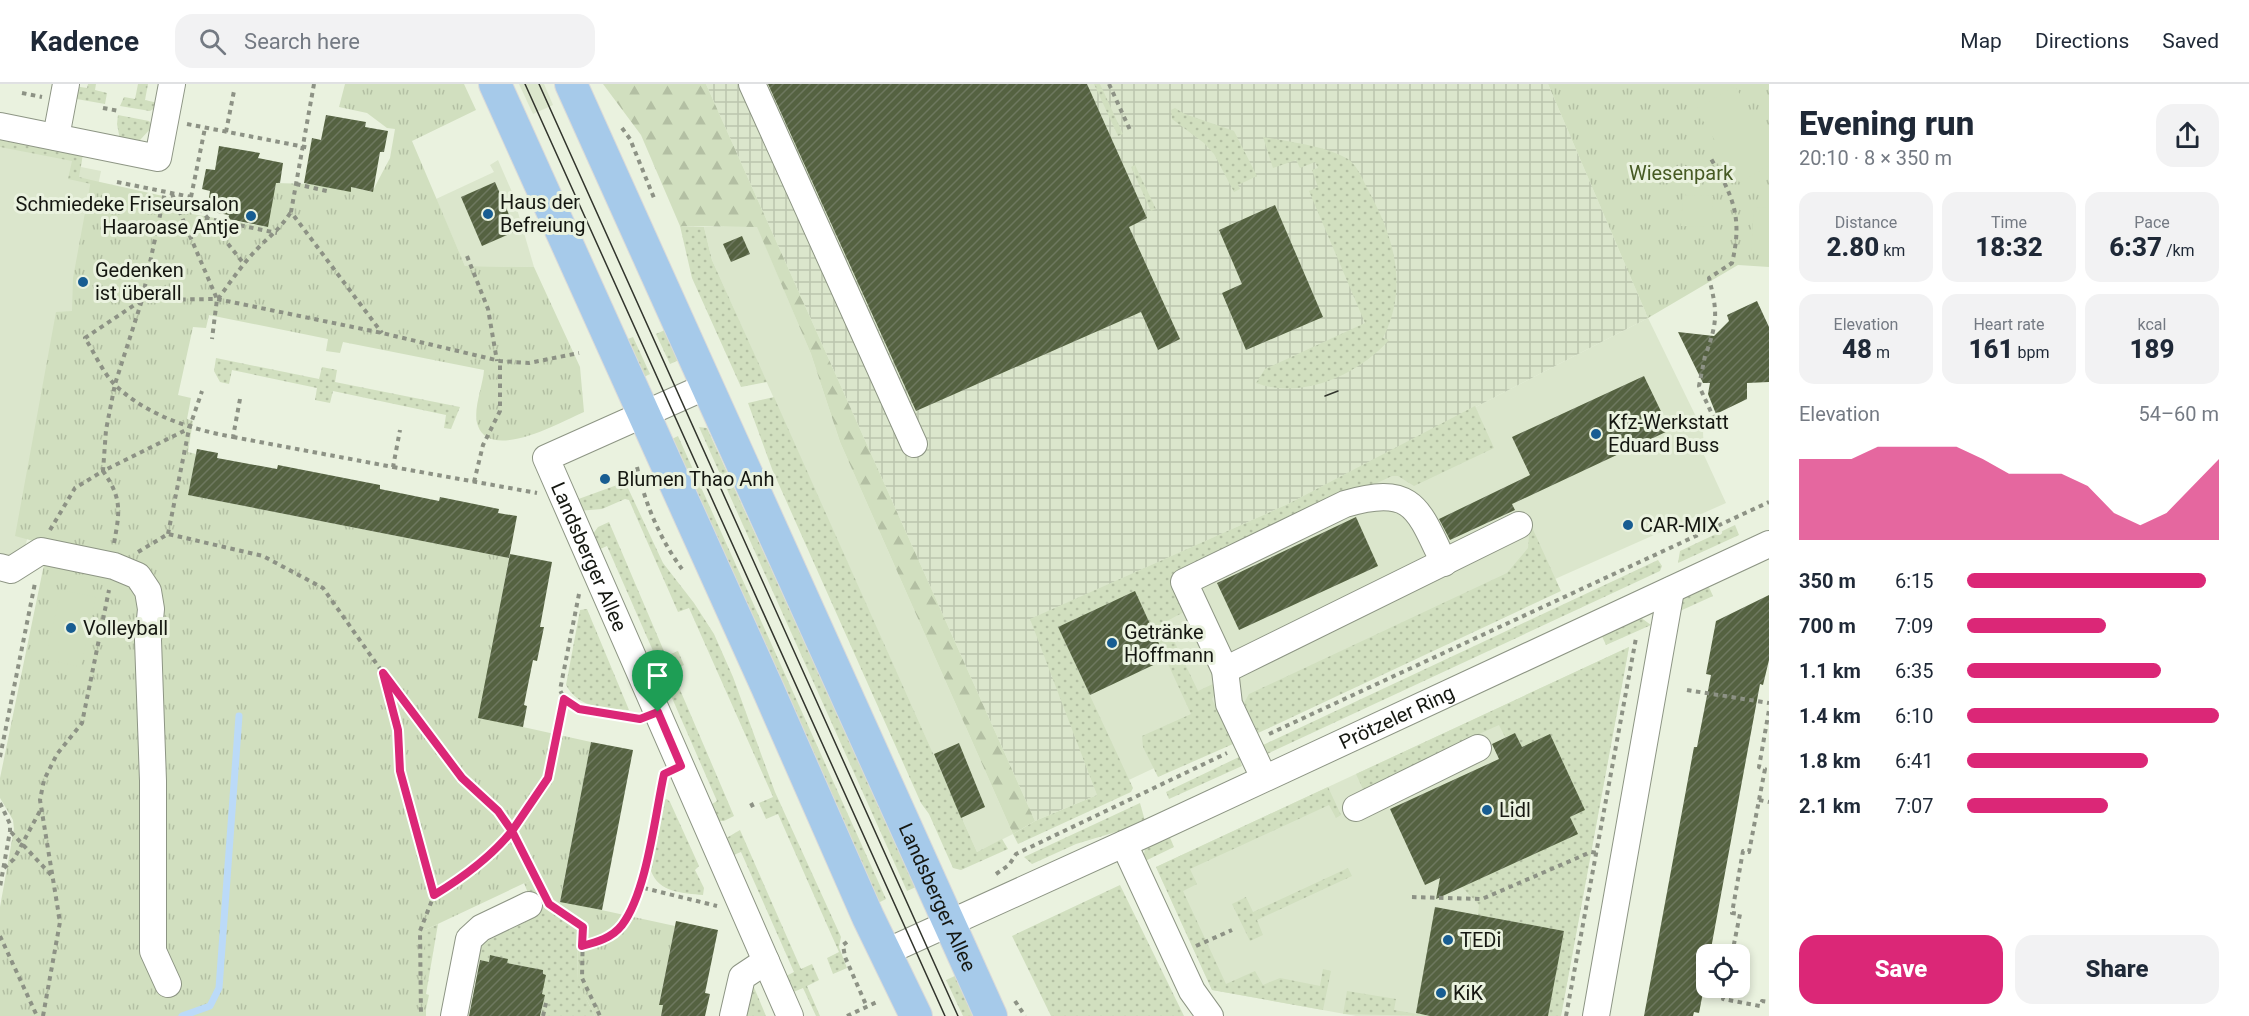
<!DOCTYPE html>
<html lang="en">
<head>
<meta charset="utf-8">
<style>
  body { margin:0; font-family:Roboto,sans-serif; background:#f2f2f3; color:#1f2937; height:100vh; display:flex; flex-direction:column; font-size:22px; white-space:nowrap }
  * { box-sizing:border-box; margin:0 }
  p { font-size:20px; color:#747a83 }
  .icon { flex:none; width:33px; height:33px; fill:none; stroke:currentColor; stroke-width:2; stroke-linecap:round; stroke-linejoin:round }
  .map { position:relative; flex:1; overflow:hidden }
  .panel { display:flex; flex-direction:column; background:#fff; width:480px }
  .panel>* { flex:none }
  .controls { position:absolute; left:1696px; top:860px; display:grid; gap:12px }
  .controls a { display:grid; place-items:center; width:54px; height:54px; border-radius:12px; background:#fff; box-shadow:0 3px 9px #0003; font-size:30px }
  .pin { position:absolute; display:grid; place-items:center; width:51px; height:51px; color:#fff; margin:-62px -26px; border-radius:50% 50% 50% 0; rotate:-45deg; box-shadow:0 0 6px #0007 }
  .pin .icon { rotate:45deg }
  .round { display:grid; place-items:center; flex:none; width:63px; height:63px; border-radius:18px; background:#f2f2f3 }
  .overview { display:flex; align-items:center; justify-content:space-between; height:102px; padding:0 30px }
  h1 { font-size:33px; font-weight:800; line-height:45px }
  .stats { display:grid; grid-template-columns:repeat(3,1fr); gap:9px; height:102px; padding:6px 30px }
  .stats div { display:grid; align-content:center; border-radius:15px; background:#f2f2f3; text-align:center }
  .stats b { font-size:26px; font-weight:800 }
  .stats small { font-size:16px; font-weight:400 }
  .stats p { font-size:16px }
  .chart { height:168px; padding:12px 30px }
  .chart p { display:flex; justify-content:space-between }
  .chart svg { width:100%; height:108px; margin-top:6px; fill:#db2777; opacity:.7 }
  .primary-button { display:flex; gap:12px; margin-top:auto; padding:12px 30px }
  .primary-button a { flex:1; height:69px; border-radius:18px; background:#db2777; color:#fff; font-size:24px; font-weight:800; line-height:69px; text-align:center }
  .primary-button a+a { background:#f2f2f3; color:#1f2937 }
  ul { padding:0 30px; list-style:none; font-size:20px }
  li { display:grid; grid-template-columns:96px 72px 1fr; align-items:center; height:45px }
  li i { height:15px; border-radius:8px; background:#db2777 }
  header { display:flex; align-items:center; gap:36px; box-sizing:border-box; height:84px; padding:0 30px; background:#fff; border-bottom:2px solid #e0e1e3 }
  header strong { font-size:28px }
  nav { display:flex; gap:33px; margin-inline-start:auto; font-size:21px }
  .search { width:420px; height:54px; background:#f2f2f3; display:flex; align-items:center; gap:15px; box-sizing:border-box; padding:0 21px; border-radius:18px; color:#747a83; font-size:22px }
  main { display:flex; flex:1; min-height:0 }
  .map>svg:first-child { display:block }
  .built { fill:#dbe6cc }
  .industrial { fill:url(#industrial-grid) }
  .grass { fill:url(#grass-dots) }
  .forest { fill:url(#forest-firs) }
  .park { fill:url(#park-tufts) }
  .pitch { fill:#d1dfbf }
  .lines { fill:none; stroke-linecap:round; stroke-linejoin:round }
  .stream { stroke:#bbdaf8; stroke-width:7 }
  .building { fill:url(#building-hatch) }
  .minor-casing { stroke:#8d9584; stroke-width:28 }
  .major-casing { stroke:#dadad9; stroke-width:34 }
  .path { stroke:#8d9285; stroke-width:4; stroke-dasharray:4.5 4.5; stroke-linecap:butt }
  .minor { stroke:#fff; stroke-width:26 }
  .major { stroke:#a6caea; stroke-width:32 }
  .tram { stroke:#32352d; stroke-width:1.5 }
  .route-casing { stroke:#fff; stroke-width:12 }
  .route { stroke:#db2777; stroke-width:8 }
  .poi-dot { fill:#185d92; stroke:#eaf2df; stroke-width:2 }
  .labels { text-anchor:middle; stroke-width:6; stroke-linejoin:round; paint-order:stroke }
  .park-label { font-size:20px; fill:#465a23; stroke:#eaf2df }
  .poi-label { font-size:20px; fill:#151711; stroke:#eaf2df; text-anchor:start }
  .street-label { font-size:20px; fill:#151711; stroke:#eaf2df }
</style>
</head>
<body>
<header>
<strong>Kadence</strong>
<div class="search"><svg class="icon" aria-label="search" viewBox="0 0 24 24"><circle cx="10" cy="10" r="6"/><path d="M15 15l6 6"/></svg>Search here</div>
<nav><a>Map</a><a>Directions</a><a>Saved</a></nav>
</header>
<main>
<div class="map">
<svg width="1769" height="932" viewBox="0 0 1769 932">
  <defs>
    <pattern id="industrial-grid" width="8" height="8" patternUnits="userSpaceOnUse" patternTransform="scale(1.5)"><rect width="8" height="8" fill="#dbe6cc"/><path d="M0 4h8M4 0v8" fill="none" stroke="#bbc5ae"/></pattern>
    <pattern id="grass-dots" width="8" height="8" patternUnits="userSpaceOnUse" patternTransform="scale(1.5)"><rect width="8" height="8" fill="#d1dfbf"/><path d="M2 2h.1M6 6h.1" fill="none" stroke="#b3bfa3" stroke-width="1.8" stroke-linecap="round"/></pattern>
    <pattern id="forest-firs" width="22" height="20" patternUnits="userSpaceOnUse" patternTransform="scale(1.5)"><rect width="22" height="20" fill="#d1dfbf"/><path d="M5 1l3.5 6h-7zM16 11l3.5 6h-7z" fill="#b3bfa3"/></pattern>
    <pattern id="park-tufts" width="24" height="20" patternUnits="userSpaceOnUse" patternTransform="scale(1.5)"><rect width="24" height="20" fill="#d1dfbf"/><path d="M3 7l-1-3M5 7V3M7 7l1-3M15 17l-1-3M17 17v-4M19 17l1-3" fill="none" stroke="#b3bfa3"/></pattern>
    <pattern id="building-hatch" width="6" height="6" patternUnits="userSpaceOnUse" patternTransform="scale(1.5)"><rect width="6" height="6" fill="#556241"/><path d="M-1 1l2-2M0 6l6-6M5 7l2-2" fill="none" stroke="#6e785f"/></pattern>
  </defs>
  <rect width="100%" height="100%" fill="#eaf2df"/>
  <!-- built -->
  <g class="built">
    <path d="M519 0H544L553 21 533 30Z"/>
    <path d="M0 53 83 69 81 83 101 87 25 465 36 475 0 472Z"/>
    <path d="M498 76 512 108 534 183 465 182 436 115 494 88 490 81Z"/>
    <path d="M757 142 811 270 840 358 1013 750 977 768 712 176 704 143Z"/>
    <path d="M1648 234 1703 347 1704 371 1726 419 1555 495 1097 711 1030 535 1288 420Z"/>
    <path d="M1629 563 1561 932H1356L1212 906 1156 783Z"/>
  </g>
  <!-- industrial -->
  <path class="industrial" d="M706 0H1548L1648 234 1288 420 1031 535 1097 711 1035 737Z"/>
  <!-- grass -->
  <g class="grass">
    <path d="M88 0H96L95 6 107 9 105 20 71 14 74 2 87 4Z"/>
    <path d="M138 0H148L145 16 158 19 157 23 150 27 120 22 124 13 135 15Z"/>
    <path d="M1094 0H1100L1123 50 1118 52Z"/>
    <path d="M1175 24 1185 30 1234 47 1257 92 1238 101 1240 105 1234 108 1214 70 1204 59 1172 35 1171 26Z"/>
    <path d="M118 31 149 37 153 42 140 56H120L117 40Z"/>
    <path d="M0 53 83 69 79 93 91 96V100L68 95 72 77 0 63Z"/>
    <path d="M1263 53C1287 57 1327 62 1348 75 1357 81 1363 96 1368 106 1394 153 1409 203 1383 254L1389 256C1358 291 1302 316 1256 299L1265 285 1365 239 1309 107 1318 103 1312 86 1318 84 1315 78 1300 84 1296 76 1273 84Z"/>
    <path d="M1135 81 1156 125 1151 127 1131 83Z"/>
    <path d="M680 142 704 143 712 176 767 298 741 303 692 194Z"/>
    <path d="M667 245 679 276 670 280 656 250Z"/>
    <path d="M633 253 650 290 640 295 623 257Z"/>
    <path d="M216 274 319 295 322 283 337 286 335 298 460 323 451 345 444 344 446 331 333 307 330 319 315 316 317 304 232 286 229 300 220 298 214 287Z"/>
    <path d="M774 313 977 768 1002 755 1008 765 961 786 953 784 929 730 921 719 772 385 748 319Z"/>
    <path d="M1475 322 1494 364 1414 402 1398 392H1392L1178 492 1184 528 1165 538 1198 607 1215 599 1218 605 1212 615 1233 660 1158 693 1143 663 1142 652 1191 630 1135 508 1058 543 1133 704 1131 708 1018 760 1013 750 1035 737 1097 711 1030 535 1288 420Z"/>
    <path d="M699 343 707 344 916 803 907 807Z"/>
    <path d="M678 352 886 815 878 819 672 355Z"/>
    <path d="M617 401 627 402 663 479 694 519 714 550 733 593 775 708 841 853 839 863 847 884 833 890 827 874 839 868 778 730 766 735 759 719 773 713 689 524 678 528 629 416 625 415 602 425 578 427 573 417Z"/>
    <path d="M609 438 666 572 678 567 684 581 672 587 734 732 724 737H712L707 723 717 717 662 591 652 595 645 582 657 576 607 462 596 467 590 454 598 443Z"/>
    <path d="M1530 439 1561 507 1258 649 1244 619 1249 610 1507 489 1528 464Z"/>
    <path d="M1735 441 1739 451 1678 479 1680 467Z"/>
    <path d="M1658 476 1662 482 1660 487 1267 670 1263 661Z"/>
    <path d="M1707 499 1713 512 1680 527 1683 513Z"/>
    <path d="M587 525 629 626C605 624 579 625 566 601L580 526Z"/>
    <path d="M1640 533 1651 541 1606 561 1600 548Z"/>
    <path d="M1629 563 1561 932H1548L1564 847 1478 831 1479 821 1462 803 1577 750 1570 733 1585 726 1522 663 1515 649 1505 653 1499 641 1435 670 1425 685 1367 714 1356 690Z"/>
    <path d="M1239 673 1242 682 1169 715 1166 708Z"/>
    <path d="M1328 703 1341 731 1336 734 1329 721 1190 785 1197 800 1183 807 1226 900 1255 887 1263 901 1280 894 1320 902 1323 885 1331 887 1323 926 1212 906 1156 783Z"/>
    <path d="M667 715 670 718 699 782 695 786 704 804 703 811C683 809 659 809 651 787L664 716Z"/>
    <path d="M1140 719 1145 737 1139 741 1076 760 1032 780 1024 773Z"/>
    <path d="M740 746 801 885 812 880 819 896 807 902 820 932H816L803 904 791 909 784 893 794 888 741 768 731 772 723 756Z"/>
    <path d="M1168 749 1174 763 1143 778 1145 763Z"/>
    <path d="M1348 784 1352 792 1257 836 1263 851 1250 857 1232 820 1246 813 1253 828Z"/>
    <path d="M531 796 544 823 578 845 577 896 595 932H538L541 930 544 911 542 910 543 886 507 879V875L490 871 489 878 478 876 473 864 537 832 524 799Z"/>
    <path d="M1120 801 1184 932H1051L1012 852Z"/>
    <path d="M438 840 426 910 429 911 425 930V846Z"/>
    <path d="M957 891 976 932H963L946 896Z"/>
    <path d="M753 901 766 932H739Z"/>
    <path d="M1347 907 1396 915 1394 926 1430 932 1343 930Z"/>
  </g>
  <!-- forest -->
  <path class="forest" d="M603 0H706L1035 737 1013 750 840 358 811 270 757 143 680 142 641 51Z"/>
  <!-- park -->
  <g class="park">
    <path d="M345 0H464L476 26 412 57 465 182 534 183 580 283 584 328C563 337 491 378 478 342 472 327 483 302 484 286L343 258 340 269 326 267 328 255 209 231 206 244 193 243 178 311 191 314 187 335 193 337 188 368 196 370 188 411 509 474 494 552 523 643 591 658 560 817 675 842 659 920 663 921 661 932H595L577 897 578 845 544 823 531 796 425 846 426 932H0V823L14 745 13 736 0 714V694L48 461 15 452 56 228 72 227 73 194 91 96 181 116 192 130 267 143 276 99 311 100 351 107V103L372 108 390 74 395 45 387 44 367 29 339 23Z"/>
    <path d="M1548 0H1769V183L1738 181 1648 234Z"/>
  </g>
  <!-- pitch -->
  <g class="pitch">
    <path d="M1735 2 1769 59V81L1740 99 1696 25Z"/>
    <path d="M1683 111 1713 112 1712 143 1681 142Z"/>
    <path d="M1754 123 1769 124V167H1751Z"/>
    <path d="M61 506 96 513 81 583 45 575Z"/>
  </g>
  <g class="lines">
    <!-- stream -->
    <path class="stream" d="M182 932 210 922 219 904 239 632"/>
  </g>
  <!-- building -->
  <g class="building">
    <path d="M768 0H1087L1147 134 1129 143 1180 255 1158 266 1141 228 916 327Z"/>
    <path d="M326 31 366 38 365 43 388 47 384 68H380L373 108 351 103V108L304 99 312 54 321 56Z"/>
    <path d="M219 62 260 69 258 74 283 79 280 99H276L268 143 228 135 229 131 207 127 210 107 202 105 206 85 215 86Z"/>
    <path d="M495 98 516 147 482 162 461 113Z"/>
    <path d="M1275 121 1323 233 1246 266 1222 209 1242 200 1219 146Z"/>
    <path d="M742 152 750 170 731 178 723 160Z"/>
    <path d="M1757 217 1769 243V298L1747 299V315L1716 330 1708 310 1710 299H1703L1678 248 1714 252 1729 237 1727 231Z"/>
    <path d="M1644 292 1670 346 1512 420 1515 426 1450 456 1439 435 1530 391 1512 353Z"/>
    <path d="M197 365 218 369 217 374 277 385 278 381 380 401V405L439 417 440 413 499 425 498 429 517 432 509 474 188 411Z"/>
    <path d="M1356 433 1378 482 1239 546 1217 499Z"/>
    <path d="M510 470 552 478 540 543H544L537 577 533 576 524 621 527 622 523 643 478 634Z"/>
    <path d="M1135 507 1166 575 1090 611 1058 543Z"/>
    <path d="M1769 511V576L1763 601 1760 600 1710 870H1707V888L1699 929 1694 928 1693 932H1644L1694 663H1697L1711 591 1706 590 1716 537Z"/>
    <path d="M1515 649 1522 663 1550 650 1585 726 1570 733 1578 750 1436 815 1440 794 1425 801 1390 725 1499 675 1492 660Z"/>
    <path d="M591 658 633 666 602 826 560 818Z"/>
    <path d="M959 659 985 723 961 734 934 670Z"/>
    <path d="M1435 823 1564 847 1548 932H1430L1416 929Z"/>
    <path d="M676 837 718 846 705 909 710 910 705 932H661L663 921H659Z"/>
    <path d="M490 871 508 875 507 879 543 886V890L546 891 542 910 545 911 540 932H469L480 876 489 878Z"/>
  </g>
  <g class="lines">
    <defs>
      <g id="minor">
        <path d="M752 0 914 360"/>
        <path d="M0 42 158 74 172 0"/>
        <path d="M56 53 66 0"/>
        <path id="s1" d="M707 302 546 374 790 932"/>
        <path d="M0 483 11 486 41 467 114 482 138 492 148 507 151 525 148 556 153 697V867L168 900"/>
        <path d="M1225 586 1519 441"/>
        <path d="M1264 694 1229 620 1225 586 1184 498 1345 420C1413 400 1418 424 1444 479"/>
        <path d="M1356 724 1478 664"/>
        <path d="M1124 760 1192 907 1210 932"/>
        <path id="s2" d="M886 868 1152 747 1769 460"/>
        <path d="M454 932 469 855 481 844 529 821"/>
        <path d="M733 932 742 893 766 877"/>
        <path d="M1596 932 1671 506"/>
      </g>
      <g id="major">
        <path d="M495 0 767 603 868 833 916 932"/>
        <path id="s3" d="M571 0 991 932"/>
      </g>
    </defs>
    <!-- minor casing -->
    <use href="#minor" class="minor-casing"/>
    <!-- major casing -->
    <use href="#major" class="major-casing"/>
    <!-- path -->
    <g class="path">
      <path d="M314 0 291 128 382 249"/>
      <path d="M1109 0 1130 46"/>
      <path d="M22 9 42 13"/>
      <path d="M103 24 119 27"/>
      <path d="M187 40 310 64"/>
      <path d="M622 44 630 55 654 114"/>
      <path d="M226 48 234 7"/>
      <path d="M117 98 191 113 244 180"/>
      <path d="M296 100 331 108"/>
      <path d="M172 110 217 215 212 255"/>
      <path d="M191 113 205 44"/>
      <path d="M205 134 277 149"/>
      <path d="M467 172 488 225 497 277"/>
      <path d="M218 215C231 197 244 178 259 163 274 148 279 146 291 128"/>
      <path d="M1707 267C1718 236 1717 226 1709 194L1732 179C1743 133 1733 112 1710 73"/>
      <path d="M1705 272 1699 302 1718 343"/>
      <path d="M240 315 233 353C190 345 148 332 115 301 103 289 94 268 85 254L142 216 217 215 382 249 500 277 529 279 579 269"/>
      <path d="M233 353 393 383 400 346"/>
      <path d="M393 383 537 409"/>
      <path d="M637 383C645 420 660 455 682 485"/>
      <path d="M474 398 483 361 500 327V277"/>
      <path d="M50 446 75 404 103 387 106 346 115 300 142 216 165 108"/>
      <path d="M168 450 189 345 202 307"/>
      <path d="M114 459C120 427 122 414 103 387L188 345"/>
      <path d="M138 468 168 450 263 472 323 504 383 589 398 646 400 687 434 811 420 847 421 932"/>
      <path d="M579 510 560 606C570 631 610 630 634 634"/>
      <path d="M385 592 462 694 498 727 512 747 538 800"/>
      <path d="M1687 606 1769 619"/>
      <path d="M1269 650 1769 418"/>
      <path d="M0 673 35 499"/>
      <path d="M662 701 640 803 717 822"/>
      <path d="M1759 716 1769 718"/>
      <path d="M0 719 10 740V747L0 803"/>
      <path d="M751 719 754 725"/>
      <path d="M11 748 53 793"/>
      <path d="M4 784 14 775 41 725"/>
      <path d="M996 790 1009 781 1016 770 1227 669"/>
      <path d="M434 811 459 796 496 768 512 747 548 694 564 615"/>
      <path d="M1412 813 1482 815 1591 768 1597 769"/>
      <path d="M551 822 583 843 582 894 600 932"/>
      <path d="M0 852 37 932"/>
      <path d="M847 858 843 861 845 873 867 923"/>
      <path d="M582 862C620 854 624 836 640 803"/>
      <path d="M1196 862 1232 846"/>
      <path d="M1732 870 1740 830 1732 829 1743 767 1749 768 1765 685 1759 683 1769 626"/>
      <path d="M1725 903 1723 915 1760 922 1762 917 1769 918"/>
      <path d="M1015 917 1025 932"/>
      <path d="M43 932 60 838 40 716 44 696 57 670 82 639 109 506"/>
      <path d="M543 932 546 919"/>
      <path d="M847 932 879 917"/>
      <path d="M1566 932 1636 554"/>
    </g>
    <!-- minor -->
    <use href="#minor" class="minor"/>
    <!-- major -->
    <use href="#major" class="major"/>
    <!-- tram -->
    <g class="tram">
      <path d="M525 0 945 932"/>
      <path d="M539 0 958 932"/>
      <path d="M1325 312 1338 307"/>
    </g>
  </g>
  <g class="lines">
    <defs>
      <path id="route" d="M658 628 640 635 579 625 564 615 548 694 512 747 498 727 462 694 383 589 398 646 400 687 434 811C464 793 490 774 512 747L549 820 583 843 582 862C597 858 612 854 622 841 647 808 655 731 664 690L681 682 658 628"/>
    </defs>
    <!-- route casing -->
    <use href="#route" class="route-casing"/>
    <!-- route -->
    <use href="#route" class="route"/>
  </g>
  <!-- markers -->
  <g class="poi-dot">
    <circle cx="488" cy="130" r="6"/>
    <circle cx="251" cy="132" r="6"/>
    <circle cx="83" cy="198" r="6"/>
    <circle cx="1596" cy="350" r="6"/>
    <circle cx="605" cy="395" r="6"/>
    <circle cx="1628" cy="441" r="6"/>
    <circle cx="71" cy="544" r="6"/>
    <circle cx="1112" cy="559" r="6"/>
    <circle cx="1487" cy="726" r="6"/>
    <circle cx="1448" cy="856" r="6"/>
    <circle cx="1441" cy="909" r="6"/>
  </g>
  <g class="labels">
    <!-- park labels -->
    <g class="park-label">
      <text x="1681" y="96">Wiesenpark</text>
    </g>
    <!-- poi labels -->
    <g class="poi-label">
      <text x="500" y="125">Haus der<tspan x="500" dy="23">Befreiung</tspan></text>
      <text x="239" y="127" text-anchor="end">Schmiedeke Friseursalon<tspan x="239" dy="23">Haaroase Antje</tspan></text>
      <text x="95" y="193">Gedenken<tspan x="95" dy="23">ist überall</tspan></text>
      <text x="1608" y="345">Kfz-Werkstatt<tspan x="1608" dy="23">Eduard Buss</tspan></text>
      <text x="617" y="402">Blumen Thao Anh</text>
      <text x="1640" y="448">CAR-MIX</text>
      <text x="83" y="551">Volleyball</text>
      <text x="1124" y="555">Getränke<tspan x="1124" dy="23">Hoffmann</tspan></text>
      <text x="1499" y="733">Lidl</text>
      <text x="1460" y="863">TEDi</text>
      <text x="1453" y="916">KiK</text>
    </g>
    <!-- street labels -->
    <g class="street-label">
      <text dy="7" stroke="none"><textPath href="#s1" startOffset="284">Landsberger Allee</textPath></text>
      <text dy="7" stroke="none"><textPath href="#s2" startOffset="562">Prötzeler Ring</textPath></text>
      <text dy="7" stroke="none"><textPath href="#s3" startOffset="892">Landsberger Allee</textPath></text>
    </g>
  </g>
</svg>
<div class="controls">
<a><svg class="icon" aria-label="locate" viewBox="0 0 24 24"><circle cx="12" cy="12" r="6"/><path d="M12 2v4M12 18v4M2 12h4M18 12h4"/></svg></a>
</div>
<div class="pin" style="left:658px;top:628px;background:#1e9e55"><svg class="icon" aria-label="arrive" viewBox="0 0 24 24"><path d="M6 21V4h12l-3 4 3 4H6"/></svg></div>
</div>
<section class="panel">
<div class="overview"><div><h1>Evening run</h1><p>20:10 · 8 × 350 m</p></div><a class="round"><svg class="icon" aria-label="share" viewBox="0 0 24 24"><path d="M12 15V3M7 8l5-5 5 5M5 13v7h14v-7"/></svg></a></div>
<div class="stats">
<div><p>Distance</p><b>2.80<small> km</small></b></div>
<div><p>Time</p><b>18:32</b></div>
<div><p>Pace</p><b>6:37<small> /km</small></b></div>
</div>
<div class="stats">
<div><p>Elevation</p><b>48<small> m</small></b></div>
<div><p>Heart rate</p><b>161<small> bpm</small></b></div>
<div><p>kcal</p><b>189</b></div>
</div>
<div class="chart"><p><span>Elevation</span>54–60 m</p>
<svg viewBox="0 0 160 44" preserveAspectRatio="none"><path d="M0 44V11L10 11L20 11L30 6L40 6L50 6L60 6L70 11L80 17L90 17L100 17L110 22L120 33L130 38L140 33L150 22L160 11V44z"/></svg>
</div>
<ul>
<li><b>350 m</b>6:15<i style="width:95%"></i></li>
<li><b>700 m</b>7:09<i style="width:55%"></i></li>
<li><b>1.1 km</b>6:35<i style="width:77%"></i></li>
<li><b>1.4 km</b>6:10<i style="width:100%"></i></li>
<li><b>1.8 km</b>6:41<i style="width:72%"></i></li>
<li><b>2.1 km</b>7:07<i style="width:56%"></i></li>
</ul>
<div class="primary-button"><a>Save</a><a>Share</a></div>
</section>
</main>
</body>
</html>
